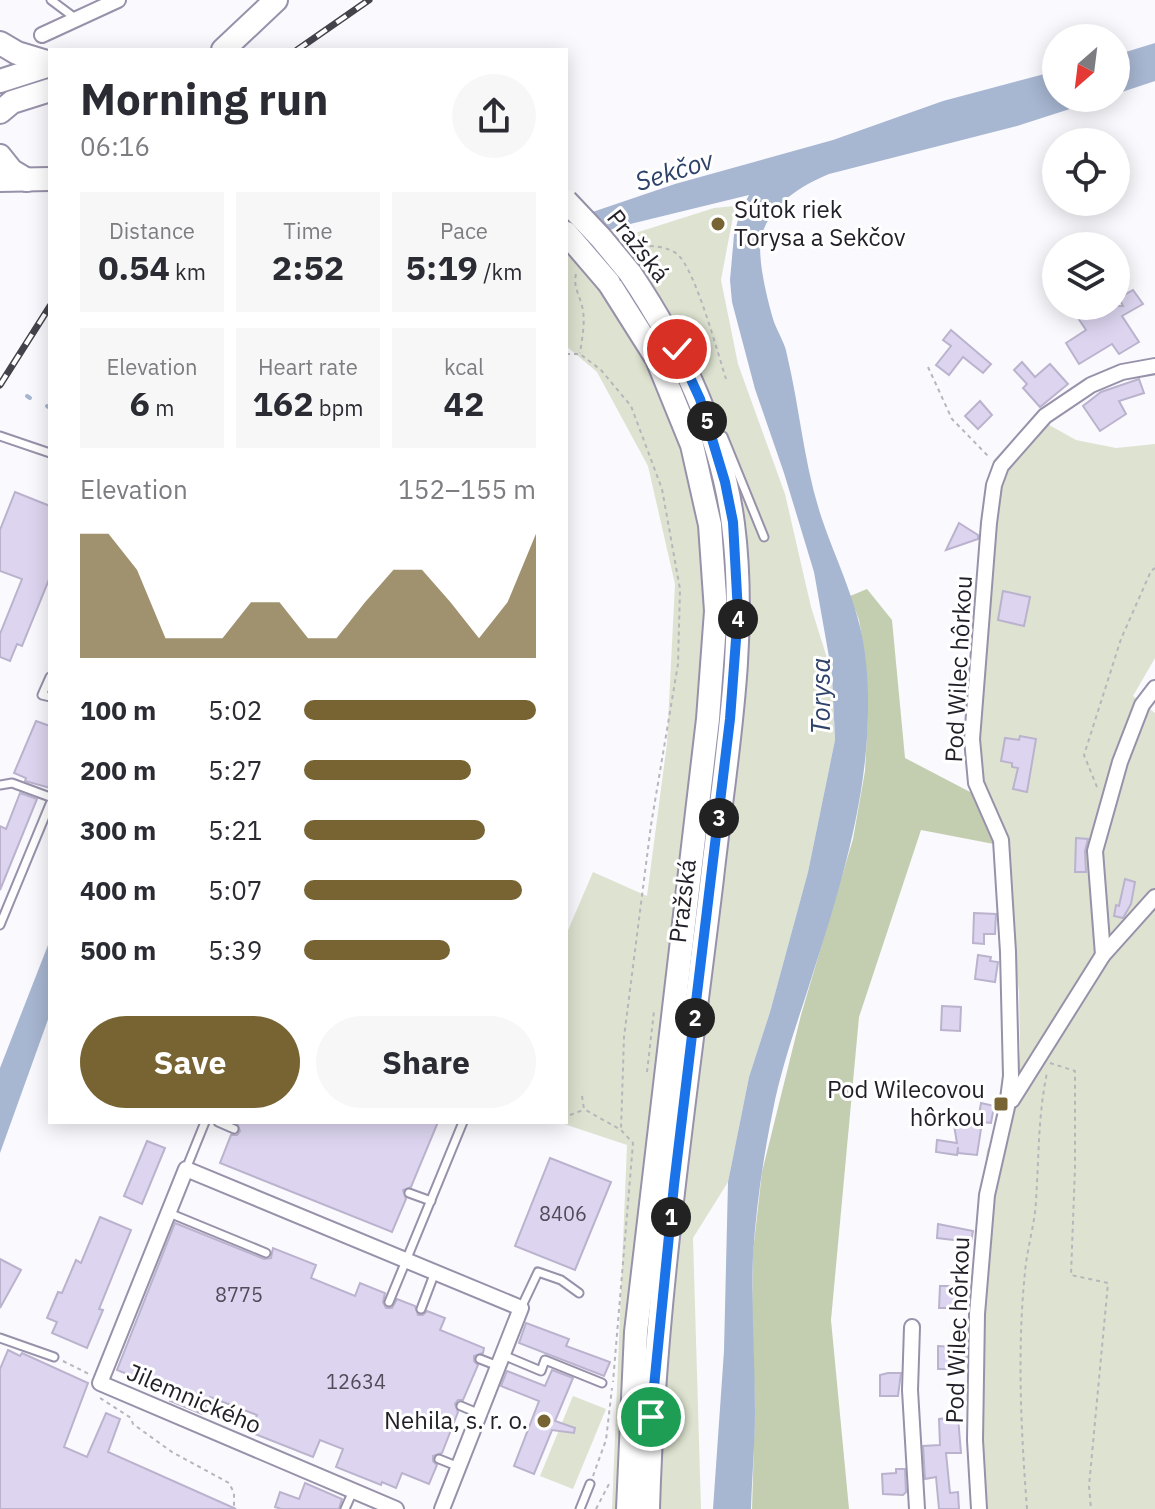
<!DOCTYPE html>
<html lang="en">
<head>
<meta charset="utf-8">
<style>
  body { margin:0; font-family:"IBM Plex Sans",sans-serif; background:#f7f7f7; color:#2b2b33; height:100vh; display:flex; flex-direction:column; font-size:30px; white-space:nowrap }
  * { box-sizing:border-box; margin:0 }
  p { font-size:26px; color:#7c7c81 }
  .icon { flex:none; width:44px; height:44px; fill:none; stroke:currentColor; stroke-width:2; stroke-linecap:round; stroke-linejoin:round }
  .map { position:relative; flex:1; overflow:hidden }
  .details { position:absolute; left:48px; top:48px; width:520px; height:1076px; display:flex; flex-direction:column; background:#fff; border-radius:0px; box-shadow:0 4px 20px #0003 }
  .details>* { flex:none }
  .needle { width:52px; rotate:208deg }
  .buttons { position:absolute; left:1042px; top:24px; display:grid; gap:16px }
  .buttons a { display:grid; place-items:center; width:88px; height:88px; border-radius:50%; background:#fff; box-shadow:0 4px 20px #0003; font-size:40px }
  .pin { position:absolute; display:grid; place-items:center; width:68px; height:68px; color:#fff; margin:-34px; border:4px solid #fff; border-radius:50%; box-shadow:0 2px 8px #0007 }
  .km { position:absolute; width:40px; height:40px; margin:-20px; border-radius:50%; background:#222; color:#fff; font-size:22px; line-height:40px; text-align:center }
  .round { display:grid; place-items:center; flex:none; width:84px; height:84px; border-radius:42px; background:#f7f7f7 }
  .head { display:flex; align-items:center; justify-content:space-between; height:136px; padding:0 32px }
  h1 { font-size:44px; font-weight:700; line-height:60px }
  .figures { display:grid; grid-template-columns:repeat(3,1fr); gap:12px; height:136px; padding:8px 32px }
  .figures div { display:grid; align-content:center; border-radius:0px; background:#f7f7f7; text-align:center }
  .figures b { font-size:34px; font-weight:700 }
  .figures small { font-size:22px; font-weight:400 }
  .figures p { font-size:22px }
  .chart { height:224px; padding:16px 32px }
  .chart p { display:flex; justify-content:space-between }
  .chart svg { width:100%; height:144px; margin-top:8px; fill:#786433; opacity:.7 }
  .action { display:flex; gap:16px; margin-top:auto; padding:16px 32px }
  .action a { flex:1; height:92px; border-radius:48px; background:#786433; color:#fff; font-size:32px; font-weight:700; line-height:92px; text-align:center }
  .action a+a { background:#f7f7f7; color:#2b2b33 }
  ul { padding:0 32px; list-style:none; font-size:26px }
  li { display:grid; grid-template-columns:128px 96px 1fr; align-items:center; height:60px }
  li i { height:20px; border-radius:10px; background:#786433 }
  .map>svg:first-child { display:block }
  .green { fill:#dde3d0 }
  .forest { fill:#c3ceb0 }
  .water { fill:#a7b6d1 }
  .lines { fill:none; stroke-linecap:round; stroke-linejoin:round }
  .stream { stroke:#a7b6d1; stroke-width:4 }
  .building { fill:#ddd5f0; stroke:#bbb3cd; stroke-width:2 }
  .service-casing { stroke:#9891aa; stroke-width:11 }
  .minor-casing { stroke:#9891aa; stroke-width:18 }
  .primary-casing { stroke:#9891aa; stroke-width:26 }
  .path { stroke:#b7b6bc; stroke-width:2; stroke-dasharray:4 4; stroke-linecap:butt }
  .service { stroke:#fff; stroke-width:7 }
  .minor { stroke:#fff; stroke-width:14 }
  .primary { stroke:#fff; stroke-width:22 }
  .rail-casing { stroke:#44424a; stroke-width:7 }
  .rail { stroke:#fff; stroke-width:4; stroke-dasharray:12; stroke-linecap:butt }
  .primary-bridge-casing { stroke:#9891aa; stroke-width:26; stroke-linecap:butt }
  .primary-bridge { stroke:#fff; stroke-width:22 }
  .route-casing { stroke:#fff; stroke-width:16 }
  .route { stroke:#1a73e8; stroke-width:10 }
  .poi-dot { fill:#786433; stroke:#fff; stroke-width:3 }
  .labels { text-anchor:middle; stroke-width:6; stroke-linejoin:round; paint-order:stroke }
  .number-label { font-size:20px; fill:#514c5a }
  .poi-label { font-size:24px; fill:#221f28; stroke:#fff; text-anchor:end }
  .street-label { font-size:24px; fill:#221f28; stroke:#fff }
  .water-label { font-size:26px; font-style:italic; fill:#2f436a; stroke:#fff }
</style>
</head>
<body>
<div class="map">
<svg width="1155" height="1509" viewBox="0 0 1155 1509">
  <rect width="100%" height="100%" fill="#faf9fe"/>
  <!-- green -->
  <g class="green">
    <path d="M735 206 721 280 738 364 785 494 811 607 832 674 835 740 808 872 770 1012 749 1077 728 1182 693 1238 701 1509H612L627 1145 558 1122H566V935L593 872 647 896 667 743 675 584 648 466 597 372 566 346V255L714 208Z"/>
    <path d="M1042 421 1076 440 1116 448 1155 444V658L1133 696 1155 713V1509H978L966 1338 987 1150 1009 1114 1016 1097 1020 1050 1019 992 1010 924 1008 864 974 794 994 523 1004 470Z"/>
    <path d="M573 1396 606 1409 573 1489 540 1476Z"/>
  </g>
  <!-- forest -->
  <path class="forest" d="M867 589 892 620 905 758 974 794 999 845 921 830 859 1017 831 1320 849 1509H752L755 1409 752 1314 753 1252 762 1172 801 1015 853 839 865 771 868 716 865 655 859 620 850 596Z"/>
  <!-- water -->
  <g class="water">
    <path d="M1155 43V81L1116 94V55Z"/>
    <path d="M1056 71V98H1104L1017 126 829 174C800 186 768 206 761 239 757 259 768 303 774 322 778 333 785 343 787 355 800 409 804 466 822 519 837 563 859 606 865 653 879 769 843 880 808 989 795 1029 781 1069 773 1110 763 1158 756 1208 753 1256 751 1308 755 1359 755 1411 755 1443 752 1476 751 1509H713L724 1351 728 1182 749 1077 770 1012 808 872 835 740 832 674 814 572 784 473 755 389 732 302 730 280 734 235 740 212 749 195 618 227 566 247V221L675 184 833 140 943 101Z"/>
    <path d="M50 940V1014L0 1153V1068Z"/>
  </g>
  <g class="lines">
    <!-- stream -->
    <g class="stream">
      <path d="M27 396 30 398"/>
      <path d="M47 406 50 408"/>
    </g>
  </g>
  <!-- building -->
  <g class="building">
    <path d="M1133 290 1143 304 1122 316 1139 342 1119 354 1112 344 1079 364 1066 343 1086 330 1070 306H1123L1119 298Z"/>
    <path d="M951 330 991 364 983 373 963 357 949 375 936 365 951 346 943 340Z"/>
    <path d="M1022 362 1035 377 1050 364 1068 384 1040 407 1023 388 1027 384 1014 370Z"/>
    <path d="M1139 379 1144 393 1119 401 1126 414 1100 431 1083 406 1101 392Z"/>
    <path d="M980 401 992 415 978 429 965 416Z"/>
    <path d="M15 492 50 506V577L22 646 17 644 10 661 0 657V634L22 579 0 571V530Z"/>
    <path d="M959 523 978 535V539L946 550Z"/>
    <path d="M1003 591 1030 597 1024 626 998 620Z"/>
    <path d="M36 721 50 726V788L25 781 26 778 14 773Z"/>
    <path d="M1020 736 1036 739 1027 792 1013 789 1018 768 1012 767V763L1001 761 1005 738 1019 740Z"/>
    <path d="M20 793 37 799 0 890V826L6 829Z"/>
    <path d="M1076 838 1088 839 1085 851 1086 872H1075Z"/>
    <path d="M1125 879 1135 882 1131 904 1123 918 1114 916 1116 905 1119 906Z"/>
    <path d="M974 913 996 914 995 934H984V944L973 943Z"/>
    <path d="M978 955 991 957 990 961 998 962 995 982 975 979Z"/>
    <path d="M942 1006 961 1007 960 1031 941 1030Z"/>
    <path d="M981 1103 994 1106 991 1123 982 1122 977 1155 958 1153V1147L957 1155 936 1152 937 1140 957 1143 954 1125 957 1122 981 1121H978Z"/>
    <path d="M237 1122H438L411 1187 403 1190 406 1199 392 1232 220 1163 231 1135H237L240 1131Z"/>
    <path d="M147 1141 165 1148 142 1204 124 1196Z"/>
    <path d="M550 1158 611 1182 575 1270 515 1246Z"/>
    <path d="M100 1217 131 1230 99 1309 103 1310 87 1348 52 1333 57 1322 47 1318 58 1292 62 1293 76 1260 81 1263Z"/>
    <path d="M175 1223 264 1259 271 1258 273 1248 316 1265 311 1278 355 1296 360 1283 385 1293 383 1302 386 1308H392L397 1299 415 1306 418 1315H423L427 1311 445 1318 440 1330 484 1348 483 1353 474 1356V1361L478 1365 463 1400H458L455 1404 458 1412 442 1453 433 1456V1461L437 1465 429 1484 402 1473 396 1488 382 1482 381 1485 336 1467 343 1449 320 1440 313 1457 250 1432 257 1415 210 1397 202 1414 170 1401 171 1398 147 1388 149 1383 117 1370Z"/>
    <path d="M938 1224 973 1231 971 1242 937 1238Z"/>
    <path d="M0 1259 21 1270 0 1308Z"/>
    <path d="M940 1286H957L956 1305H953V1308H939Z"/>
    <path d="M526 1323 569 1339 566 1346 610 1362 604 1376 519 1343Z"/>
    <path d="M938 1346 966 1348V1360H955V1369H938Z"/>
    <path d="M8 1350 20 1356 22 1353 88 1383 64 1447 87 1457 106 1413 120 1419 108 1452 236 1509H0V1369Z"/>
    <path d="M552 1370 573 1378 555 1421 575 1428 574 1433 552 1430 534 1474 514 1466 539 1401 501 1386 507 1371 545 1386Z"/>
    <path d="M888 1373H901L898 1396H880V1375Z"/>
    <path d="M958 1417 961 1453H946L950 1493 958 1492 959 1509H939L936 1477 925 1479 923 1446 940 1445 939 1419Z"/>
    <path d="M896 1469H905L906 1492 903 1495 883 1494 882 1474 896 1473Z"/>
    <path d="M305 1483 342 1499 339 1509H281L275 1507 280 1492 299 1499Z"/>
  </g>
  <g class="lines">
    <defs>
      <g id="service">
        <path d="M51 0 75 18"/>
        <path d="M0 436 50 453"/>
        <path d="M723 436 764 537"/>
        <path d="M50 677 42 695 50 697"/>
        <path d="M0 785 12 783 50 797"/>
        <path d="M0 925 50 804"/>
        <path d="M218 1122 234 1129"/>
        <path d="M186 1169 205 1122"/>
        <path d="M409 1193 431 1201"/>
        <path d="M169 1213 266 1253"/>
        <path d="M389 1302 463 1122"/>
        <path d="M521 1308 538 1272 561 1280 579 1293"/>
        <path d="M421 1309 435 1272"/>
        <path d="M0 1338 54 1357"/>
        <path d="M503 1355 541 1371 545 1360 602 1383"/>
        <path d="M480 1359 498 1366"/>
        <path d="M461 1406 480 1414"/>
        <path d="M439 1459 459 1467"/>
        <path d="M345 1509 353 1491"/>
        <path d="M580 1509 590 1484"/>
      </g>
      <g id="minor">
        <path d="M42 35 118 0"/>
        <path d="M1103 955 1095 851 1120 762 1142 705 1155 688"/>
        <path d="M1012 1100 1103 955 1155 897"/>
        <path d="M912 1327 910 1390 917 1509"/>
        <path d="M396 1509 100 1383 186 1169 521 1308 442 1509"/>
        <path d="M979 1509 975 1440 977 1314 987 1195 1007 1107 1011 1076 1008 952 1001 840 976 783 972 739 989 523 994 485 1001 466 1045 416 1091 385 1122 372 1155 366"/>
      </g>
      <g id="primary">
        <path d="M0 43 17 53 50 63"/>
        <path d="M223 50 276 0"/>
        <path d="M0 81 50 65"/>
        <path d="M0 112 12 102 50 90"/>
        <path d="M0 156 12 171 27 180"/>
        <path d="M0 180 50 179"/>
        <path d="M630 273C681 349 721 432 733 524 748 641 725 761 712 878 687 1087 654 1298 648 1509"/>
        <path d="M609 283 657 359 692 445 710 525 716 611 708 719 636 1332 628 1509"/>
      </g>
    </defs>
    <!-- service casing -->
    <use href="#service" class="service-casing"/>
    <!-- minor casing -->
    <use href="#minor" class="minor-casing"/>
    <!-- primary casing -->
    <use href="#primary" class="primary-casing"/>
    <!-- path -->
    <g class="path">
      <path d="M634 248C646 244 667 246 677 254 695 268 718 354 726 379"/>
      <path d="M576 274C573 286 579 294 582 306 586 321 582 338 580 353"/>
      <path d="M566 354H580L601 370 631 406 662 489 680 589 678 664 651 825 624 1037 621 1130"/>
      <path d="M928 367 952 419 990 458"/>
      <path d="M1097 787 1084 755 1121 639 1151 571 1155 568"/>
      <path d="M1050 1063 1075 1071V1167L1071 1275 1108 1283 1089 1486 1091 1509"/>
      <path d="M647 1072 654 1011"/>
      <path d="M582 1096 584 1109 621 1130 633 1143 613 1382"/>
      <path d="M570 1115 583 1110"/>
      <path d="M63 1361 89 1374"/>
      <path d="M100 1398 131 1418 133 1424 172 1452 229 1483 234 1493V1509"/>
      <path d="M593 1476 606 1440 612 1388"/>
      <path d="M596 1509 610 1482"/>
      <path d="M1027 1509C1021 1431 1017 1350 1025 1272 1027 1248 1035 1224 1036 1200 1039 1157 1038 1115 1047 1073"/>
    </g>
    <!-- service -->
    <use href="#service" class="service"/>
    <!-- minor -->
    <use href="#minor" class="minor"/>
    <!-- primary -->
    <use href="#primary" class="primary"/>
    <defs>
      <g id="rail">
        <path d="M297 50 369 0"/>
        <path d="M0 385 50 306"/>
      </g>
    </defs>
    <!-- rail casing -->
    <use href="#rail" class="rail-casing"/>
    <!-- rail -->
    <use href="#rail" class="rail"/>
    <defs>
      <g id="primary-bridge">
        <path d="M566 201 601 238 630 273"/>
        <path d="M566 233 609 283"/>
      </g>
    </defs>
    <!-- primary-bridge casing -->
    <use href="#primary-bridge" class="primary-bridge-casing"/>
    <!-- primary-bridge -->
    <use href="#primary-bridge" class="primary-bridge"/>
  </g>
  <g class="lines">
    <defs>
      <path id="route" d="M651 1417 674 1185 730 719 738 613 733 522 725 482 700 399 677 349"/>
    </defs>
    <!-- route casing -->
    <use href="#route" class="route-casing"/>
    <!-- route -->
    <use href="#route" class="route"/>
  </g>
  <!-- markers -->
  <g class="poi-dot">
    <circle cx="718" cy="224" r="8"/>
    <rect x="993" y="1096" width="16" height="16" rx="4"/>
    <circle cx="544" cy="1421" r="8"/>
  </g>
  <g class="labels">
    <!-- number labels -->
    <g class="number-label">
      <text x="563" y="1221">8406</text>
      <text x="239" y="1302">8775</text>
      <text x="356" y="1389">12634</text>
    </g>
    <!-- poi labels -->
    <g class="poi-label">
      <text x="734" y="218" text-anchor="start">Sútok riek<tspan x="734" dy="28">Torysa a Sekčov</tspan></text>
      <text x="985" y="1098">Pod Wilecovou<tspan x="985" dy="28">hôrkou</tspan></text>
      <text x="528" y="1429">Nehila, s. r. o.</text>
    </g>
    <!-- street labels -->
    <g class="street-label">
      <text transform="translate(638 246) rotate(52)" y="8">Pražská</text>
      <text transform="translate(959 669) rotate(-87)" y="8">Pod Wilec hôrkou</text>
      <text transform="translate(683 901) rotate(-83)" y="8">Pražská</text>
      <text transform="translate(958 1330) rotate(-88)" y="8">Pod Wilec hôrkou</text>
      <text transform="translate(194 1399) rotate(23)" y="8">Jilemnického</text>
    </g>
    <!-- water labels -->
    <g class="water-label">
      <text transform="translate(674 171) rotate(-17)" y="9">Sekčov</text>
      <text transform="translate(821 696) rotate(-90)" y="9">Torysa</text>
    </g>
  </g>
</svg>
<div class="buttons">
<a><svg class="needle" viewBox="-14 -14 28 28"><path d="M0-13l5 13h-10z" fill="#e53935"/><path d="M0 13l5-13h-10z" fill="#7c7c81"/></svg></a>
<a><svg class="icon" aria-label="locate" viewBox="0 0 24 24"><circle cx="12" cy="12" r="6"/><path d="M12 2v4M12 18v4M2 12h4M18 12h4"/></svg></a>
<a><svg class="icon" aria-label="layers" viewBox="0 0 24 24"><path d="M12 4l9 5-9 5-9-5zM3 14l9 5 9-5"/></svg></a>
</div>
<div class="pin" style="left:651px;top:1417px;background:#1e9e55"><svg class="icon" aria-label="arrive" viewBox="0 0 24 24"><path d="M6 21V4h12l-3 4 3 4H6"/></svg></div>
<div class="pin" style="left:677px;top:349px;background:#d93025"><svg class="icon" aria-label="check" viewBox="0 0 24 24"><path d="M5 12l5 5 9-10"/></svg></div>
<b class="km" style="left:671px;top:1217px">1</b>
<b class="km" style="left:695px;top:1018px">2</b>
<b class="km" style="left:719px;top:818px">3</b>
<b class="km" style="left:738px;top:619px">4</b>
<b class="km" style="left:707px;top:421px">5</b>
<section class="details">
<div class="head"><div><h1>Morning run</h1><p>06:16</p></div><a class="round"><svg class="icon" aria-label="share" viewBox="0 0 24 24"><path d="M12 15V3M7 8l5-5 5 5M5 13v7h14v-7"/></svg></a></div>
<div class="figures">
<div><p>Distance</p><b>0.54<small> km</small></b></div>
<div><p>Time</p><b>2:52</b></div>
<div><p>Pace</p><b>5:19<small> /km</small></b></div>
</div>
<div class="figures">
<div><p>Elevation</p><b>6<small> m</small></b></div>
<div><p>Heart rate</p><b>162<small> bpm</small></b></div>
<div><p>kcal</p><b>42</b></div>
</div>
<div class="chart"><p><span>Elevation</span>152–155 m</p>
<svg viewBox="0 0 160 44" preserveAspectRatio="none"><path d="M0 44V6L10 6L20 17L30 38L40 38L50 38L60 27L70 27L80 38L90 38L100 27L110 17L120 17L130 27L140 38L150 27L160 6V44z"/></svg>
</div>
<ul>
<li><b>100 m</b>5:02<i style="width:100%"></i></li>
<li><b>200 m</b>5:27<i style="width:72%"></i></li>
<li><b>300 m</b>5:21<i style="width:78%"></i></li>
<li><b>400 m</b>5:07<i style="width:94%"></i></li>
<li><b>500 m</b>5:39<i style="width:63%"></i></li>
</ul>
<div class="action"><a>Save</a><a>Share</a></div>
</section>
</div>
</body>
</html>
